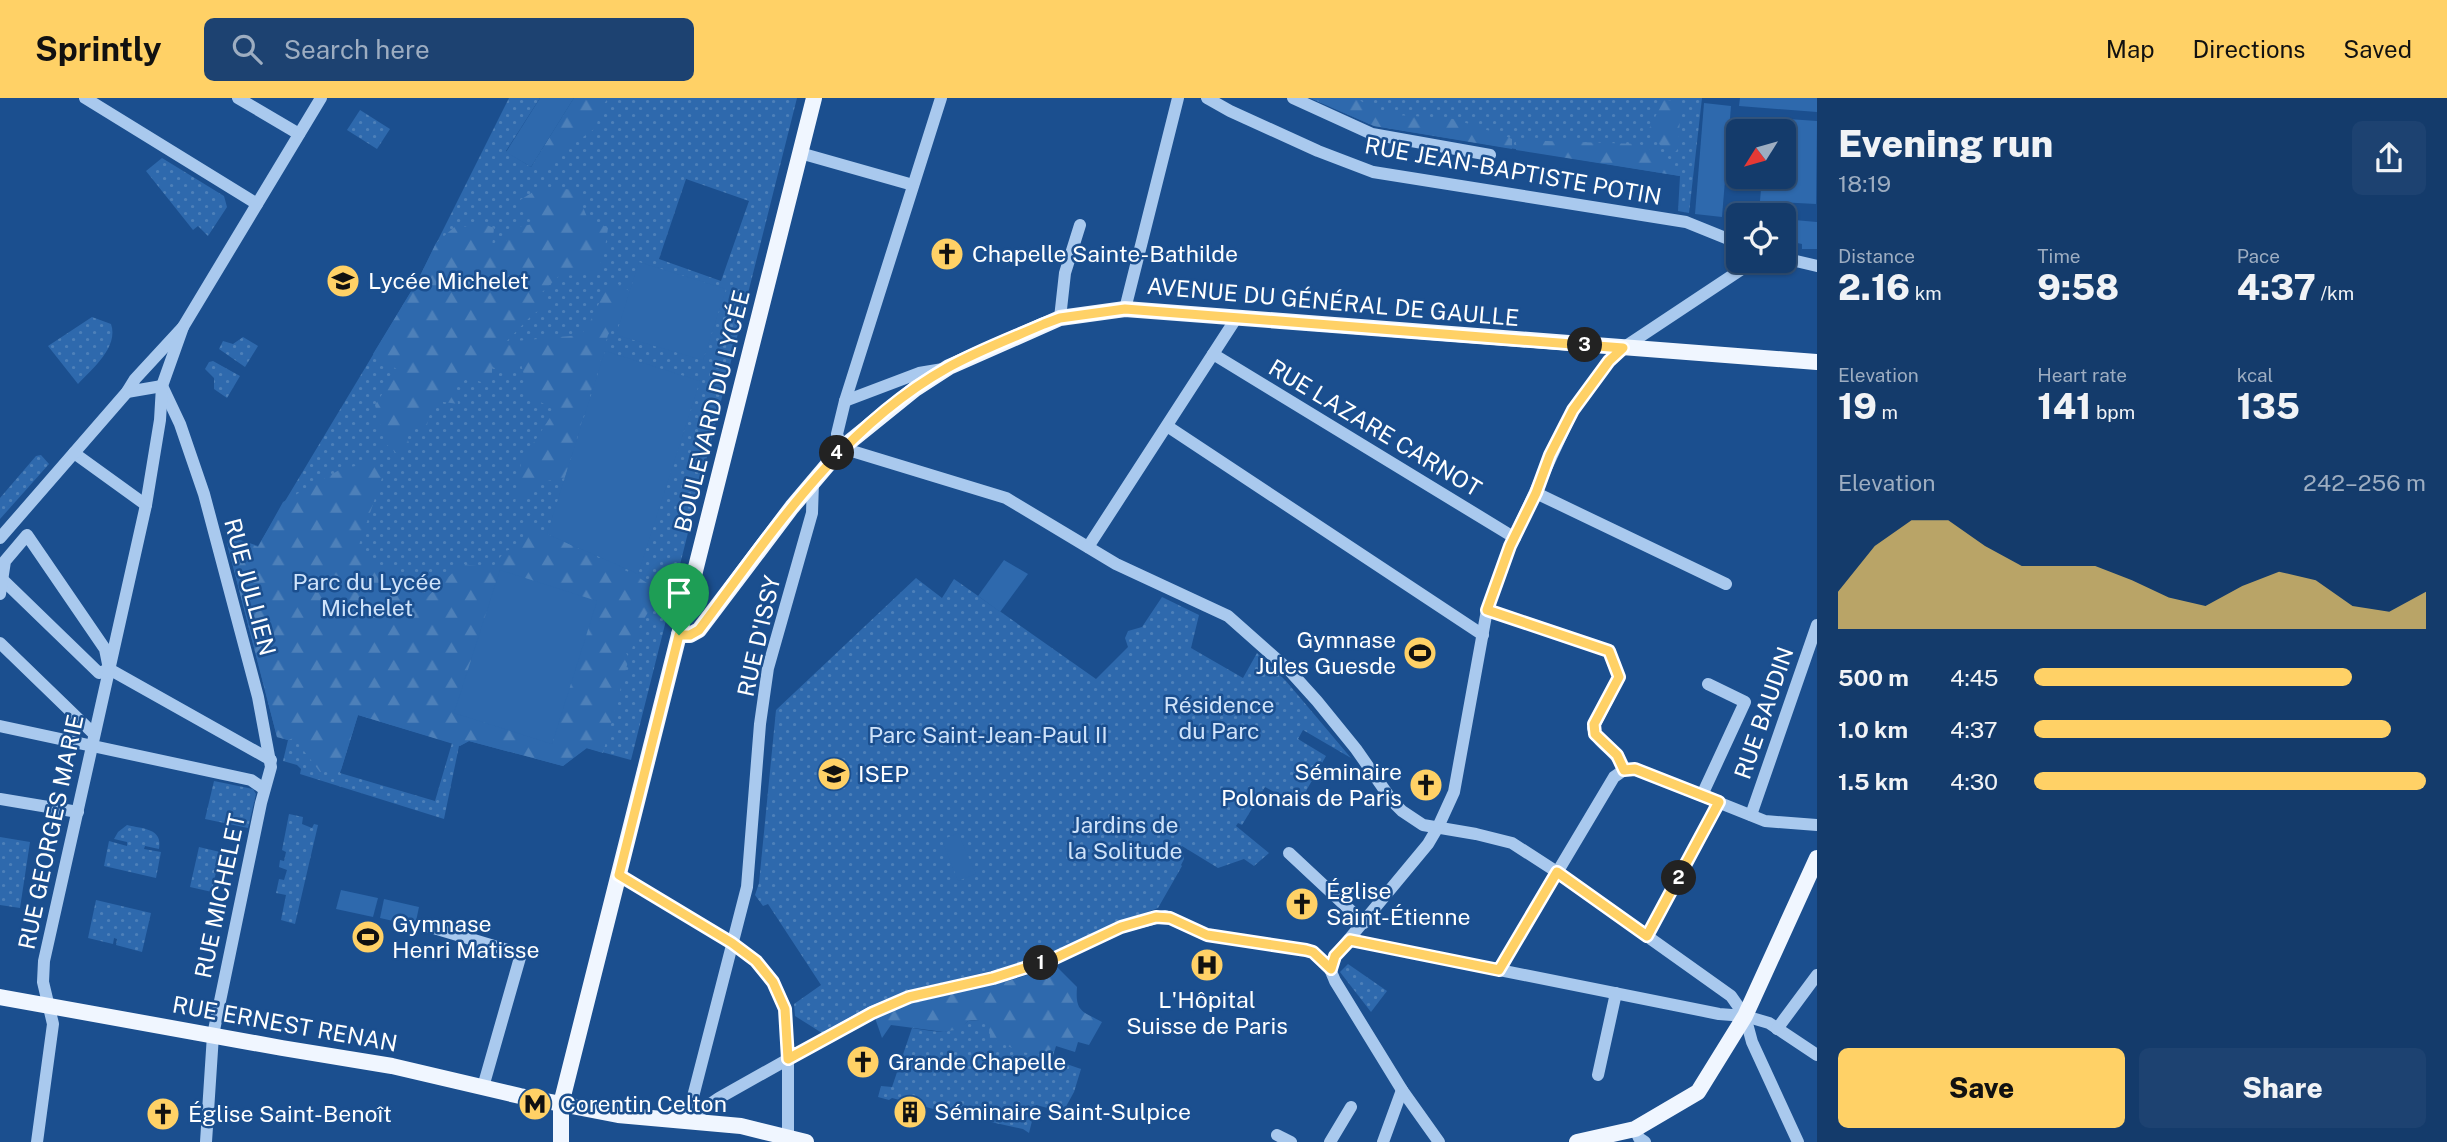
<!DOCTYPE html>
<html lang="en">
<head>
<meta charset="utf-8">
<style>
  body { margin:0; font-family:"Public Sans",sans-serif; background:#1d4271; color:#f1f3f6; height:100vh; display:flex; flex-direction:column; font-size:26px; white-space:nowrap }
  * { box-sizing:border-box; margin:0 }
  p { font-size:23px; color:#9dadc1 }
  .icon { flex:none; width:38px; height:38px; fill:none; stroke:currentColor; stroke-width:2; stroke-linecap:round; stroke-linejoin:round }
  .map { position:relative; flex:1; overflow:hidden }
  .details { display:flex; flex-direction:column; background:#143b6b; width:630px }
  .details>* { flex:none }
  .needle { width:46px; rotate:233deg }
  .buttons { position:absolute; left:1726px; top:21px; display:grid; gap:14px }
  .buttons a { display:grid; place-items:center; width:70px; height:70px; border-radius:10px; background:#143b6b; box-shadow:0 2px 5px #0004,0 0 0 2px #33557e; font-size:35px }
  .pin { position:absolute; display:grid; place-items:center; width:60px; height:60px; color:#fff; margin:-72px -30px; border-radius:50% 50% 50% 0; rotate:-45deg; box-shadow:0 0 7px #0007 }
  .pin .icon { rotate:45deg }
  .km { position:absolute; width:35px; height:35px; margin:-18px; border-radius:50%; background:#222; color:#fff; font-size:19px; line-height:35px; text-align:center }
  .round { display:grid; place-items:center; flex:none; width:74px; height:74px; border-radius:10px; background:#1d4271 }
  .overview { display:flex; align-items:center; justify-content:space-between; height:119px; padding:0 21px }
  h1 { font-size:38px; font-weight:800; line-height:52px }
  .stats { display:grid; grid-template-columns:repeat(3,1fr); gap:10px; height:119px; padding:7px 21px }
  .stats div { display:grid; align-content:center }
  .stats b { font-size:35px; font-weight:800 }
  .stats small { font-size:19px; font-weight:400 }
  .stats p { font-size:19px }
  .chart { height:196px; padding:14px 21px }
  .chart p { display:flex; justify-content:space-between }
  .chart svg { width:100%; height:126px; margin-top:7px; fill:#ffd166; opacity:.7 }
  .primary-button { display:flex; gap:14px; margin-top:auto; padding:14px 21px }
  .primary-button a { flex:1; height:80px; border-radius:10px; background:#ffd166; color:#111; font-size:28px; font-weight:800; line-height:80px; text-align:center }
  .primary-button a+a { background:#1d4271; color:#f1f3f6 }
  ul { padding:0 21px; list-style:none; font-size:23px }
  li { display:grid; grid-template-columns:112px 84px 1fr; align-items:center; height:52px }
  li i { height:18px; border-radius:9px; background:#ffd166 }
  header { display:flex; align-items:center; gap:42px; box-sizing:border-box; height:98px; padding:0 35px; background:#ffd166; color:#111 }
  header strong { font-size:33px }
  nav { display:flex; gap:38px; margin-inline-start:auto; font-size:24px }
  .search { width:490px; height:63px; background:#1d4271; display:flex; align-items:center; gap:18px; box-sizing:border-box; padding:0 24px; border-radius:10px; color:#9dadc1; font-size:26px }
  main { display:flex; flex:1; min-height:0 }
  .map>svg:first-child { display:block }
  .green { fill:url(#green-dots); fill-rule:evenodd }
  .forest { fill:url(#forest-firs) }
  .pitch { fill:#2e69ad }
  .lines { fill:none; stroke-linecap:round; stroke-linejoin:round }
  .minor { stroke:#a9c9ee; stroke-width:12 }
  .major { stroke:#f0f6ff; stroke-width:16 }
  .route-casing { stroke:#fff; stroke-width:14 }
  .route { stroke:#ffd166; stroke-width:9 }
  .labels { text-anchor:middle; stroke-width:5; stroke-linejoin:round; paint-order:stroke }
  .street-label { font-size:23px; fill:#fff; stroke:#1b4f8f }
  .poi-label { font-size:23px; fill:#fff; stroke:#1b4f8f; text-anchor:start }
  .park-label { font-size:23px; fill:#cfe3fa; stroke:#1b4f8f }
</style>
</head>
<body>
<header>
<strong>Sprintly</strong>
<div class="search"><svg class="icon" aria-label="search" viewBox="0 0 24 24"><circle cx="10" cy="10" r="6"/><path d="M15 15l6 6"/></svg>Search here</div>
<nav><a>Map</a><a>Directions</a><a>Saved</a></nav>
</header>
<main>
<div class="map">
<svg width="1817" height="1044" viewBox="0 0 1817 1044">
  <defs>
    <pattern id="green-dots" width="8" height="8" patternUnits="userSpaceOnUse" patternTransform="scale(1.75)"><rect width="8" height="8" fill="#2e69ad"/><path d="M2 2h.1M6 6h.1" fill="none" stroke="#4d80b9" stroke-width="1.8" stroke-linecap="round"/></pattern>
    <pattern id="forest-firs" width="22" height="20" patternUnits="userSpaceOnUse" patternTransform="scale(1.75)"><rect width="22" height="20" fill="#2e69ad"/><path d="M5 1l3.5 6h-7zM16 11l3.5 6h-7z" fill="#4d80b9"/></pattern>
  </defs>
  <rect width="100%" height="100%" fill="#1b4f8f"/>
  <!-- green -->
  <g class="green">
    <path d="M509 0H540L506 53 531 69 574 0H797L631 662 587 650 563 668 469 643 459 648 444 721 300 676 301 671 297 667 283 663 288 642 277 639 227 445 240 442 258 448 418 182ZM686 81 749 103 721 183 659 161ZM358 617 452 645 435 703 340 675Z"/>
    <path d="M1310 0H1702L1689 115 1678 113 1680 78 1374 28Z"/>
    <path d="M360 12 390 31 377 51 347 32Z"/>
    <path d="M162 60 224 98 227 109 208 138 198 128 193 132 146 73Z"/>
    <path d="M92 219 111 226C119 249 92 271 78 286L48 248Z"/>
    <path d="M243 239 258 248 245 269 219 251 223 243 233 246Z"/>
    <path d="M213 263 240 278 227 300 214 291V280L205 271 209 264Z"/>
    <path d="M41 357 49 366 0 421V400L36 358Z"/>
    <path d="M916 480 942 500 954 481 1096 581 1128 549 1125 540 1128 533 1142 529 1162 499 1199 517 1191 550 1243 580 1257 555 1286 583 1351 660 1303 632 1298 641 1326 658 1298 707 1265 689 1242 727 1238 725 1236 728 1269 755 1254 768 1244 761 1218 770 1182 748 1184 761 1181 767 1182 768 1158 810 1099 832 1050 856 991 873 906 893 869 909 822 935 795 918 794 906 821 887 768 806 763 808 755 797 759 785 776 612Z"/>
    <path d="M214 683 253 691 256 696 248 730 205 721Z"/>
    <path d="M289 716 303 719 302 726 312 730 314 726 318 727 295 826 281 822 286 797 276 795 279 781 284 782 287 772 279 769 280 762 284 763 286 754 282 752Z"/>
    <path d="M127 727C143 731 163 730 159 751L145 748 144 751 161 754 156 780 104 768 109 743 127 748V744L114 741 118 734Z"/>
    <path d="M0 739 30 744 20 810 0 807Z"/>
    <path d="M199 749 220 754 212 794 190 789Z"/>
    <path d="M96 802 151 815 142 854 116 847 117 841 114 840 113 846 88 840Z"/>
    <path d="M1348 866 1387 893 1371 914 1340 874Z"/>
    <path d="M980 922 986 925 990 931 1056 948 1052 961 1081 971 1074 994 1063 1014 1036 1007 1029 1035 1023 1031 973 1020V1017L943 1010 941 1013 892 1000 889 1002 878 999 881 988 892 989 912 930C932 933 952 939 968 923Z"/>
  </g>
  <!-- forest -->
  <g class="forest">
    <path d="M574 0H608L598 15 597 29 576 44 550 70 538 74 533 66Z"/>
    <path d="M1310 0H1356L1377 13 1397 17 1454 21 1505 38 1512 41V51L1374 28Z"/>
    <path d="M1664 2 1682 3 1677 52 1674 55 1661 48 1650 36 1649 31Z"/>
    <path d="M1519 42 1639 46 1668 60 1680 78 1516 52V43Z"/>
    <path d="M541 89 576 92 587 119 608 130 604 156 596 176 559 178 538 198 549 205 531 218 506 244 581 237C594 221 600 200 611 182L628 192 630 201 608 237 565 380 540 384 515 407 521 364 555 312 522 294 525 281 521 266 509 275 492 269V288L470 280 456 286 458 306 437 303 431 311 427 327H414L407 339 410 349 407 354 396 355 385 345 375 307 398 272 373 256 418 182 436 145 458 126 464 129 479 124 494 130 492 149 506 143 512 130 533 126 517 104Z"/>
    <path d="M370 365 381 370 382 380 359 447 373 464 393 472 406 492 424 502 462 466 492 470 505 453 521 448 526 426 635 477 650 487 653 506 638 531 632 551 625 553 629 560 603 655 586 650 563 668 469 643 460 648 358 617 341 672 320 674 294 640 288 642 277 639 227 445 240 442 258 449 283 404 341 371Z"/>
    <path d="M1056 868 1077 889C1075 914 1082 913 1102 924L1089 947 1078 944 1075 954 1056 948 1042 957 1021 954 990 940C990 926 983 920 968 923L960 931 944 934 891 927 882 940 875 920 912 905 1008 883Z"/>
  </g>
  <!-- pitch -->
  <g class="pitch">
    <path d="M540 0H574L531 69 506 54Z"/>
    <path d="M1740 0H1817V14L1739 8Z"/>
    <path d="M1704 5 1731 8 1722 119 1695 116Z"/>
    <path d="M1774 20 1817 23 1816 106 1760 103 1762 79H1783V33H1773Z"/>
    <path d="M1783 121 1817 124V151H1802V146L1783 142Z"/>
    <path d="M639 164 726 191 703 262 616 237Z"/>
    <path d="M605 253 700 283 638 476 547 436Z"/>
    <path d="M1004 462 1028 476 1000 514 978 498Z"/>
    <path d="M500 472 597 503 552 646 454 615Z"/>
    <path d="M958 735 976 776 958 783 942 742Z"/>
    <path d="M341 792 378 800 373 819 336 811Z"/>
    <path d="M384 801 419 809 415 828 380 820Z"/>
  </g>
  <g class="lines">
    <!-- minor -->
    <g class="minor">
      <path d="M85 0 257 106"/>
      <path d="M238 0 299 36"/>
      <path d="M941 0 845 303 837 336 842 350 1006 400 1116 466 1228 518 1289 572 1317 603 1356 651 1393 704 1402 713 1423 727 1476 736 1512 745 1557 774 1731 898 1745 918 1752 944 1798 1044"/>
      <path d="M1207 0 1230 13 1318 53 1373 74 1686 124 1738 145"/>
      <path d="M1293 0 1372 36 1490 57"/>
      <path d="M800 55 913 87"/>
      <path d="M1783 160 1817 168"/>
      <path d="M1125 211 1178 0"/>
      <path d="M1060 220 1065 175 1080 127"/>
      <path d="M1213 256 1515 440"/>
      <path d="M163 290 180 326 204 396 258 599 271 669 261 705 213 937 206 1044"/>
      <path d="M127 294 162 288"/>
      <path d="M845 303 919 275 943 271"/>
      <path d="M1167 328 1483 537"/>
      <path d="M74 355 146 407"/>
      <path d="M1536 395 1726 486"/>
      <path d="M0 440 127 294 135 281 183 229 321 0"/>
      <path d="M1088 449 1237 219"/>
      <path d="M2 481 99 575 109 571"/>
      <path d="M0 496 5 463 27 437 105 551 109 571 271 662"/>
      <path d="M1487 512 1609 553 1619 579 1593 630C1598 647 1618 653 1624 672"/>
      <path d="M0 545 94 636"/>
      <path d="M0 628 251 682 264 691"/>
      <path d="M1702 697 1745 604 1708 586"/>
      <path d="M0 701 78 714"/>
      <path d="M1751 717 1817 527"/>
      <path d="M1289 755 1364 825"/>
      <path d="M619 777 732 845 756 863 773 884 785 910 788 961V1044"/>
      <path d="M427 828 521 856 483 989"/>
      <path d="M1647 838 1719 704"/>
      <path d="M1350 842 1719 916 1745 918 1769 925 1817 957"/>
      <path d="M1330 871 1335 858 1428 746 1438 729 1454 694 1487 512 1510 448 1573 312 1609 263 1623 250 1754 163"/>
      <path d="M1330 871 1335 883 1402 992 1439 1044"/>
      <path d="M1499 872 1614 679 1624 672 1635 671 1765 723 1817 727"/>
      <path d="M1777 931 1817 877"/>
      <path d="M1598 977 1616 895"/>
      <path d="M687 1022 719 1000 872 914 909 899 993 880 1053 861 1121 829 1165 818 1207 837 1306 852 1313 854 1330 871"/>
      <path d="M687 1022 747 789 760 626 768 570 812 415 813 384"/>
      <path d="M1635 1031 1639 1040 1645 1044"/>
      <path d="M1277 1037 1291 1044"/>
      <path d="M37 1044 53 926 43 884 44 863 146 407 160 322 162 288 183 229"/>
      <path d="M1330 1044 1351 1009"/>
      <path d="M1383 1044 1402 992"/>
    </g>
    <!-- major -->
    <g class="major">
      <path d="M679 537H690L699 532 792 409 842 350 915 291 949 269 1060 220 1125 211 1817 264"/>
      <path d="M0 899 282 950 392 968 520 998 618 1017 741 1028 806 1044"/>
      <path d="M561 1044V1006L814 0"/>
      <path d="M1577 1044 1635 1031 1698 994 1745 918 1817 760"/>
    </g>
  </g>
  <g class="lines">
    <defs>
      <path id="route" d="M1125 211 1623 250 1609 263 1573 312 1550 357 1536 395 1510 448 1487 512 1609 553 1619 579 1594 626 1595 636 1617 657 1624 672 1635 671 1719 704 1647 838 1557 774 1499 872 1350 842 1335 858 1331 871 1313 854 1306 852 1207 837 1170 820 1156 819 1121 829 1053 861 993 880 909 899 872 915 788 961 785 911 773 884 756 863 732 845 619 777 679 537H690L699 532C771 436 840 330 947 270 977 253 1012 240 1044 226L1060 220Z"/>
    </defs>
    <!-- route casing -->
    <use href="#route" class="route-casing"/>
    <!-- route -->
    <use href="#route" class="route"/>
  </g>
  <!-- icons -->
  <defs>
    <symbol id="church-disc" viewBox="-11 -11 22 22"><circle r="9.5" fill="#ffd166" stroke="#1b4f8f"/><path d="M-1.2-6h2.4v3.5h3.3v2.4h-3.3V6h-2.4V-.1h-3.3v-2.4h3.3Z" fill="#111"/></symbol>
    <symbol id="school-disc" viewBox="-11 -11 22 22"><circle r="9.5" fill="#ffd166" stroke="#1b4f8f"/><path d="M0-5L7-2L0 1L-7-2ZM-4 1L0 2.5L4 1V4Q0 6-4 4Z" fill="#111"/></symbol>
    <symbol id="stadium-disc" viewBox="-11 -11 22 22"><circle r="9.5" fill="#ffd166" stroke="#1b4f8f"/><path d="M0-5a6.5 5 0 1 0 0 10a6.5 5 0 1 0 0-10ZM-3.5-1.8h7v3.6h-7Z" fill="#111"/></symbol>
    <symbol id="university-disc" viewBox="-11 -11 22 22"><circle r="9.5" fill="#ffd166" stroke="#1b4f8f"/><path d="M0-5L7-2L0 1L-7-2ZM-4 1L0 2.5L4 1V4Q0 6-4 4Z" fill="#111"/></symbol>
    <symbol id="hospital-disc" viewBox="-11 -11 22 22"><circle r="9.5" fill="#ffd166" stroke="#1b4f8f"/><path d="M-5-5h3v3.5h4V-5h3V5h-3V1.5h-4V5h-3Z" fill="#111"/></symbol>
    <symbol id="metro-disc" viewBox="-11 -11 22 22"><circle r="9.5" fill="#ffd166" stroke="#1b4f8f"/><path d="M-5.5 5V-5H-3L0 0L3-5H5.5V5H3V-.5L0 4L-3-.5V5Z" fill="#111"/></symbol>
    <symbol id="building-disc" viewBox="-11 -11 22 22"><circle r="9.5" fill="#ffd166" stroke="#1b4f8f"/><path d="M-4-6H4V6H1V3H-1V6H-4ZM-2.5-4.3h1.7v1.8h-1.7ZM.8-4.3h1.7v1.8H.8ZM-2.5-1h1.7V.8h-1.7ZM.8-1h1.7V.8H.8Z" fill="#111"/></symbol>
  </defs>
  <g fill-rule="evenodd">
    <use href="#church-disc" x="928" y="137" width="38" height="38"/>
    <use href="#school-disc" x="324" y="164" width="38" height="38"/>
    <use href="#stadium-disc" x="1401" y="536" width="38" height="38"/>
    <use href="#university-disc" x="815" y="657" width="38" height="38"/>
    <use href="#church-disc" x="1407" y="668" width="38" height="38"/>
    <use href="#church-disc" x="1283" y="787" width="38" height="38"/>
    <use href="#stadium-disc" x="349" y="820" width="38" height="38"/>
    <use href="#hospital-disc" x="1188" y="848" width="38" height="38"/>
    <use href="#church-disc" x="844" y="945" width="38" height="38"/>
    <use href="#metro-disc" x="516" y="987" width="38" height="38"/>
    <use href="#building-disc" x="891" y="995" width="38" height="38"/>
    <use href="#church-disc" x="144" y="997" width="38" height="38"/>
  </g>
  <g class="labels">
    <!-- street labels -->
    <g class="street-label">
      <text transform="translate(1513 73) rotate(10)" y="8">RUE JEAN-BAPTISTE POTIN</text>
      <text transform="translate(1333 204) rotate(5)" y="8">AVENUE DU GÉNÉRAL DE GAULLE</text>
      <text transform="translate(712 313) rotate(-76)" y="8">BOULEVARD DU LYCÉE</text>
      <text transform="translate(1375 330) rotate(31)" y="8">RUE LAZARE CARNOT</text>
      <text transform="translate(250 489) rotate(75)" y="8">RUE JULLIEN</text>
      <text transform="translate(759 538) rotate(-77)" y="8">RUE D'ISSY</text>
      <text transform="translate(1764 615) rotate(-71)" y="8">RUE BAUDIN</text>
      <text transform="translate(51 734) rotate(-78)" y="8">RUE GEORGES MARIE</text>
      <text transform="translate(220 798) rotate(-78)" y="8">RUE MICHELET</text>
      <text transform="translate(285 926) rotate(10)" y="8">RUE ERNEST RENAN</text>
    </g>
    <!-- poi labels -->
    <g class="poi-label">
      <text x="972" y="164">Chapelle Sainte-Bathilde</text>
      <text x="368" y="191">Lycée Michelet</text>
      <text x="1396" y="550" text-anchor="end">Gymnase<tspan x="1396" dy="26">Jules Guesde</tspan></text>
      <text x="1402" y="682" text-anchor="end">Séminaire<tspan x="1402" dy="26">Polonais de Paris</tspan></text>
      <text x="858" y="684">ISEP</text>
      <text x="1326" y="801">Église<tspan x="1326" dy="26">Saint-Étienne</tspan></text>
      <text x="392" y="834">Gymnase<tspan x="392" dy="26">Henri Matisse</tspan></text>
      <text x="1207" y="910" text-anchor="middle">L'Hôpital<tspan x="1207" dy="26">Suisse de Paris</tspan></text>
      <text x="888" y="972">Grande Chapelle</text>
      <text x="560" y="1014">Corentin Celton</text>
      <text x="934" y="1022">Séminaire Saint-Sulpice</text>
      <text x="188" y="1024">Église Saint-Benoît</text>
    </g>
    <!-- park labels -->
    <g class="park-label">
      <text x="367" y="492">Parc du Lycée<tspan x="367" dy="26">Michelet</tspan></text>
      <text x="1219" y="615">Résidence<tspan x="1219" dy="26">du Parc</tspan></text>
      <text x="988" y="645">Parc Saint-Jean-Paul II</text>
      <text x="1125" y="735">Jardins de<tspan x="1125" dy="26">la Solitude</tspan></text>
    </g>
  </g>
</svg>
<div class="buttons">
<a><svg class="needle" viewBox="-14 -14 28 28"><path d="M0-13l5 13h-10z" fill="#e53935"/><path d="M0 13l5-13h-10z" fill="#9dadc1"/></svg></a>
<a><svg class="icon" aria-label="locate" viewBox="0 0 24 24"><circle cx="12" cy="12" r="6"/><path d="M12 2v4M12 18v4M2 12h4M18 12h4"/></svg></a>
</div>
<div class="pin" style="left:679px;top:537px;background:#1e9e55"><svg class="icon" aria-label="arrive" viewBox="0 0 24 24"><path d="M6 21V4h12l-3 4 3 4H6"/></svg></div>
<b class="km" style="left:1041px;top:865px">1</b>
<b class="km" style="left:1679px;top:780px">2</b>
<b class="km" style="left:1585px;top:247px">3</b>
<b class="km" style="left:837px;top:355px">4</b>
</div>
<section class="details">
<div class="overview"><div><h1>Evening run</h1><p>18:19</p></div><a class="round"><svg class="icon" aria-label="share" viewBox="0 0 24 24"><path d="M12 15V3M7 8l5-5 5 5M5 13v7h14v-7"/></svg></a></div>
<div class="stats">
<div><p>Distance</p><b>2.16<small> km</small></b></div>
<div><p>Time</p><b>9:58</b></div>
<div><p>Pace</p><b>4:37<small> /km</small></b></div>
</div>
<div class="stats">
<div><p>Elevation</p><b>19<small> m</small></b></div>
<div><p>Heart rate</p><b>141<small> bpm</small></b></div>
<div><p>kcal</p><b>135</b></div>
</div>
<div class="chart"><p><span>Elevation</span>242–256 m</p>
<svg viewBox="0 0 160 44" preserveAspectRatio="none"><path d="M0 44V31L10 15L20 6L30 6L40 15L50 22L60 22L70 22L80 27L90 33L100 36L110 29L120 24L130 27L140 36L150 38L160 31V44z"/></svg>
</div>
<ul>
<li><b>500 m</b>4:45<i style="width:81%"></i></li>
<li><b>1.0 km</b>4:37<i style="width:91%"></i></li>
<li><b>1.5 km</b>4:30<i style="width:100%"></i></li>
</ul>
<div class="primary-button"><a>Save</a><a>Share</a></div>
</section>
</main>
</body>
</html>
